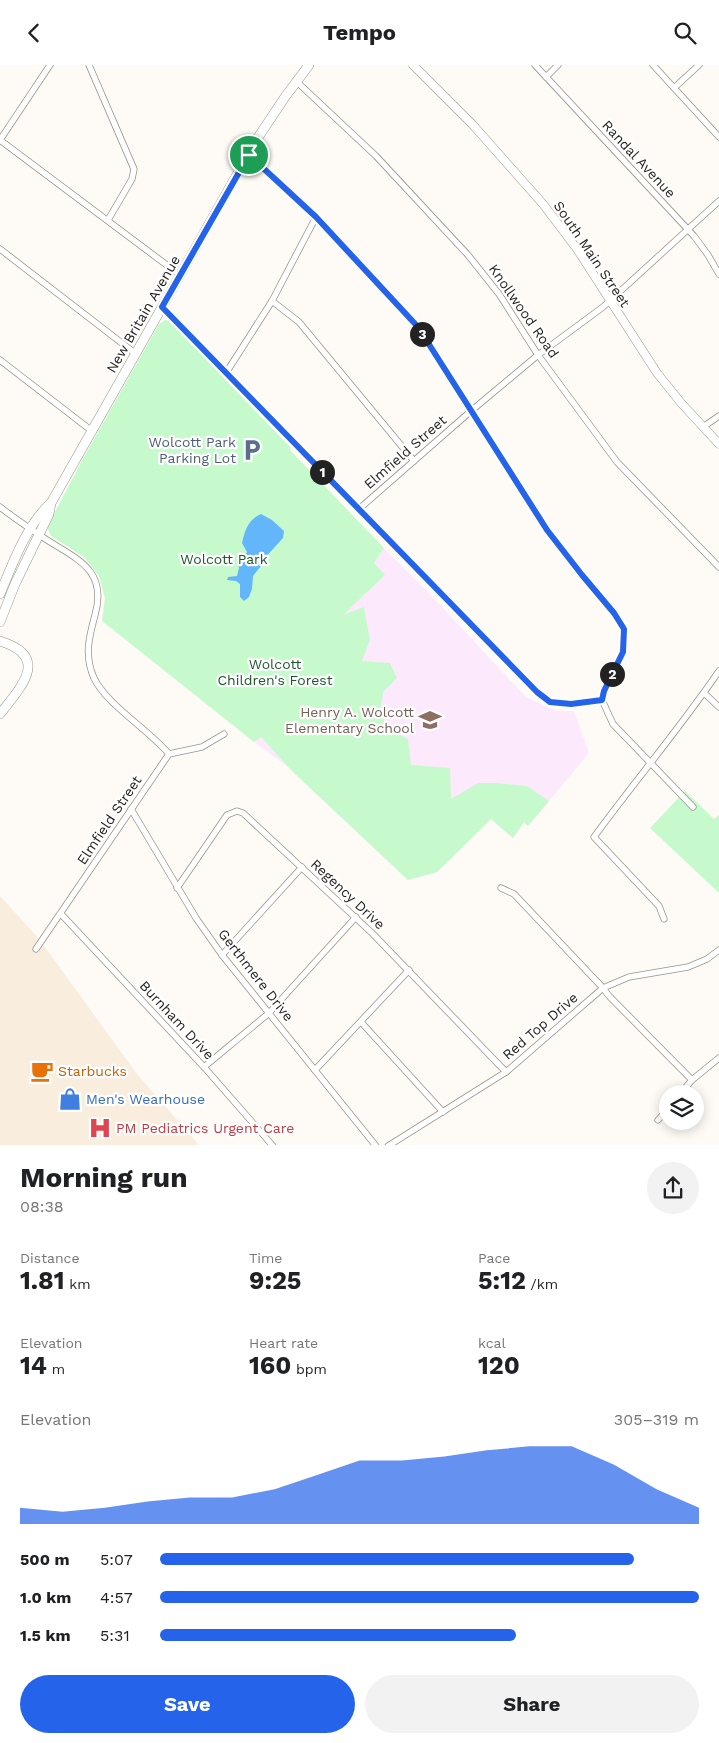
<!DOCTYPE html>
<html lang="en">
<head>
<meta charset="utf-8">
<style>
  body { margin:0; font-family:"Work Sans",sans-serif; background:#f2f2f2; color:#202124; height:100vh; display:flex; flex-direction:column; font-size:19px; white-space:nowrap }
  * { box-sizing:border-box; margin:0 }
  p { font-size:16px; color:#757577 }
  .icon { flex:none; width:28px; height:28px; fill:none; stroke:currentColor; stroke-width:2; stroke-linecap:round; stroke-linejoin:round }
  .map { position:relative; height:1080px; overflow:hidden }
  .panel { display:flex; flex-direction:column; background:#fff; flex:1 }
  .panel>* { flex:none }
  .tools { position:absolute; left:659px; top:1020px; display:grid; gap:10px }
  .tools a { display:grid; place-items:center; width:45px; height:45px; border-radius:50%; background:#fff; box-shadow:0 2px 12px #0003; font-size:25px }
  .pin { position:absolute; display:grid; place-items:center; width:42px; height:42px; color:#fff; margin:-21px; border:2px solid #fff; border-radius:50%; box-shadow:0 1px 5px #0007 }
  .km { position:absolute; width:25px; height:25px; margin:-12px; border-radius:50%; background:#222; color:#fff; font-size:14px; line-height:25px; text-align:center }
  .round { display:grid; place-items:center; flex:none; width:52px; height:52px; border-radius:26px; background:#f2f2f2 }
  .overview { display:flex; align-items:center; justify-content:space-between; height:85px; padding:0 20px }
  h1 { font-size:28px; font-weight:700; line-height:38px }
  .stats { display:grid; grid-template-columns:repeat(3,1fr); gap:8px; height:85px; padding:5px 20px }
  .stats div { display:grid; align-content:center }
  .stats b { font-size:25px; font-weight:700 }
  .stats small { font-size:14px; font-weight:400 }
  .stats p { font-size:14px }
  .chart { height:140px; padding:10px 20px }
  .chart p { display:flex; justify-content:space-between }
  .chart svg { width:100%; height:90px; margin-top:5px; fill:#2563eb; opacity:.7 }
  .button { display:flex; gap:10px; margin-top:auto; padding:10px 20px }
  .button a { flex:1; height:58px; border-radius:30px; background:#2563eb; color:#fff; font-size:20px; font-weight:700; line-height:58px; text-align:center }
  .button a+a { background:#f2f2f2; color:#202124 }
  ul { padding:0 20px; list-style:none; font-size:16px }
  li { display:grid; grid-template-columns:80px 60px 1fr; align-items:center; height:38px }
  li i { height:12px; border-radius:6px; background:#2563eb }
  header { display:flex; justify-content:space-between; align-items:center; height:65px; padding:0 20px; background:#fff; font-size:22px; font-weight:700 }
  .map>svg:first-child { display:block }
  .built { fill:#f9eede }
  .education { fill:#fceafc }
  .green { fill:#c6facd }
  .water { fill:#64b6fa }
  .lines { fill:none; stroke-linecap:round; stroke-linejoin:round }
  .minor-casing { stroke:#99938b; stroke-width:7 }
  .tertiary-casing { stroke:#99938b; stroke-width:9 }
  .secondary-casing { stroke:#99938b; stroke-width:10 }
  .minor { stroke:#fff; stroke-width:5.5 }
  .tertiary { stroke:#fff; stroke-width:8 }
  .secondary { stroke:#fff; stroke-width:9 }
  .route-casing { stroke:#fff; stroke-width:10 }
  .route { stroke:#2563eb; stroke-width:6 }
  .labels { text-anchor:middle; stroke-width:4.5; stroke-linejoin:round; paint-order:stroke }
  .street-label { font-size:14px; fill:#201d1a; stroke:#fff }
  .service-label { font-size:14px; fill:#4e5e75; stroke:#fff; text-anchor:end }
  .park-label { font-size:14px; fill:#1c572b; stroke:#fff }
  .education-label { font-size:14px; fill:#785e54; stroke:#fff; text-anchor:end }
  .food-label { font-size:14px; fill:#c56008; stroke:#fff; text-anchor:start }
  .shop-label { font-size:14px; fill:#366cbe; stroke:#fff; text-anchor:start }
  .health-label { font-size:14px; fill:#be3a42; stroke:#fff; text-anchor:start }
</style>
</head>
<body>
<header><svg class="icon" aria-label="back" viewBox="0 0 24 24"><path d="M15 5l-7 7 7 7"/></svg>Tempo<svg class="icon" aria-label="search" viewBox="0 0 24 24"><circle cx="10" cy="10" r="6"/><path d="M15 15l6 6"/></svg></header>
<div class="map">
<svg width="719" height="1081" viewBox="0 0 719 1081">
  <rect width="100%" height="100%" fill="#fefaf5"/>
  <!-- built -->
  <path class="built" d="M0 831 39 874 137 1009 199 1080H0Z"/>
  <!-- education -->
  <path class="education" d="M384 483 428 527 525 631 544 641 558 646H574L589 688 528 761 524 757 513 773 491 754 437 807 408 815 288 702 254 677 305 638 329 568Z"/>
  <!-- green -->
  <g class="green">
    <path d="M165 255 169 256 291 383 290 385 384 483 374 498 385 510 343 550 364 542 370 575 362 596 390 598 397 613 383 627 380 647 387 661 398 669 408 674 411 700 450 703 451 734 478 718H496L527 721 549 736 528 761 524 757 513 773 491 754 437 807 408 815 293 707 261 672 254 677 102 556 105 533 99 511 84 492 51 471 47 462 85 390 159 259Z"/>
    <path d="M685 726 714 754 719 750V828L650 763Z"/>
  </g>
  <!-- water -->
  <path class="water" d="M261 449 272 455 284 466 283 473 263 495 261 501 253 511 252 524 249 532 244 536 240 532V519L236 516 227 515 228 512 237 511 239 503 238 500 247 487 242 478C245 465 248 455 261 449Z"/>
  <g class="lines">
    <defs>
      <g id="minor">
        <path d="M89 0 134 104 132 114 108 155"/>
        <path d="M535 0 694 171 708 190 719 209"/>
        <path d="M653 0 719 72"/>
        <path d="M546 12 558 0"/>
        <path d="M296 16 376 91 468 190 499 229 538 290 617 397 719 502"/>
        <path d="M674 23 699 0"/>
        <path d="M0 75 180 210"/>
        <path d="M0 75 50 0"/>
        <path d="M249 90 316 152 418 262 547 465 582 510 614 548 624 564 623 587 603 626 602 635 613 659 693 742"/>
        <path d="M0 184 136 289"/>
        <path d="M272 236 299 257 414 396"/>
        <path d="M162 242 537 627 550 637 571 639 602 635"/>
        <path d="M0 295 92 366"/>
        <path d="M226 308 272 236 316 152"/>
        <path d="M703 362 719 351"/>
        <path d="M0 442C14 453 29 463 44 473 76 494 108 504 95 550 89 572 84 591 94 613 106 639 149 665 169 689"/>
        <path d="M359 444 471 346 538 290 603 242 719 136"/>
        <path d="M704 628 719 642"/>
        <path d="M131 744 196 853 222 890 376 1081"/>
        <path d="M177 823 227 750 237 746 243 748 373 869 506 1007"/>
        <path d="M501 823 514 829 603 923 609 931 692 1015"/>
        <path d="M61 849 204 1002 273 1081"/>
        <path d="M664 854 659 841 594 772C635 716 680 663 719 606"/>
        <path d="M36 884 169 689 202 682 224 669"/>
        <path d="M222 890 302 802"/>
        <path d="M361 957 443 1047"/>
        <path d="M204 1002 269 948 356 852"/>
        <path d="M315 1005 409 905"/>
        <path d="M680 1029 692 1015 719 993"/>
        <path d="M658 1055 668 1044"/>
        <path d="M388 1081 506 1007 603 923 629 912 688 902 707 894 719 885"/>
      </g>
      <path id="tertiary" d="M413 0 473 60 543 139 577 184 657 308 682 339 719 379"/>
      <g id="secondary">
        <path d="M0 529C12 500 27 459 51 438"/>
        <path d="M0 557 15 519 49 449 51 438 259 71 285 32 309 0"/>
        <path d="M0 576C51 592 21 622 0 649"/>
      </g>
    </defs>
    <!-- minor casing -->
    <use href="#minor" class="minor-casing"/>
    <!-- tertiary casing -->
    <use href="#tertiary" class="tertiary-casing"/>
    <!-- secondary casing -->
    <use href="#secondary" class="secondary-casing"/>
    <!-- minor -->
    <use href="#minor" class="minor"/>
    <!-- tertiary -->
    <use href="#tertiary" class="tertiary"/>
    <!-- secondary -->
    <use href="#secondary" class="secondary"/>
  </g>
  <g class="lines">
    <defs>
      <path id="route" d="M249 90 316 152 418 262 547 465 582 510 614 548 624 564 623 587 604 626 602 635 571 639 550 637 537 627 162 242Z"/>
    </defs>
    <!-- route casing -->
    <use href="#route" class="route-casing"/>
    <!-- route -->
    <use href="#route" class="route"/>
  </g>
  <!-- icons -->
  <defs>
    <symbol id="parking-bare" viewBox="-9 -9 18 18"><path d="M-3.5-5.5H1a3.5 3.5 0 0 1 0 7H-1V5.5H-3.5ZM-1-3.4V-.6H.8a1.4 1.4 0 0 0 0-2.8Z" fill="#5c6f8a" stroke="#fff" stroke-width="2.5" paint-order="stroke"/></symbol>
    <symbol id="school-bare" viewBox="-9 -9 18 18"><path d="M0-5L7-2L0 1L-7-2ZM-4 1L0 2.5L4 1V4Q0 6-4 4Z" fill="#8d6e63" stroke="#fff" stroke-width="2.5" paint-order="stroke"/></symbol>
    <symbol id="cafe-bare" viewBox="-9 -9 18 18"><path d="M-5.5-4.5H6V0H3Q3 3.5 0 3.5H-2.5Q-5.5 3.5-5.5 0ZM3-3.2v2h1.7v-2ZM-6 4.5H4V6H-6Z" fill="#e8710a" stroke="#fff" stroke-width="2.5" paint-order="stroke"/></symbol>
    <symbol id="shop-bare" viewBox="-9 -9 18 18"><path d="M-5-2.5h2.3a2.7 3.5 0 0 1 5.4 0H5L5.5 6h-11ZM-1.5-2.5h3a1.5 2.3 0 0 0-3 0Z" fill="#3f7fe0" stroke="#fff" stroke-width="2.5" paint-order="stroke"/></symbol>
    <symbol id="hospital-bare" viewBox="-9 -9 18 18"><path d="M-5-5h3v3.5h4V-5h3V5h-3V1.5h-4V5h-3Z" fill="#e0444e" stroke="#fff" stroke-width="2.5" paint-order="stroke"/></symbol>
  </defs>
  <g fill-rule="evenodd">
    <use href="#parking-bare" x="236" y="369" width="32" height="32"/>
    <use href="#school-bare" x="414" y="639" width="32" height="32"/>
    <use href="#cafe-bare" x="26" y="990" width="32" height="32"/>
    <use href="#shop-bare" x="54" y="1018" width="32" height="32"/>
    <use href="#hospital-bare" x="84" y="1047" width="32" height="32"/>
  </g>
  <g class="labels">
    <!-- street labels -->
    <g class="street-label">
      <text transform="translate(639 94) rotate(47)" y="5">Randal Avenue</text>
      <text transform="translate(592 189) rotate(56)" y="5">South Main Street</text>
      <text transform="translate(524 246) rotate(55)" y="5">Knollwood Road</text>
      <text transform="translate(143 249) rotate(-60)" y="5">New Britain Avenue</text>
      <text transform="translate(405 387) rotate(-41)" y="5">Elmfield Street</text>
      <text transform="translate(109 755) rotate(-56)" y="5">Elmfield Street</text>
      <text transform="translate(348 829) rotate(43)" y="5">Regency Drive</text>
      <text transform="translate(256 910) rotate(52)" y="5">Gerthmere Drive</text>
      <text transform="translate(177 955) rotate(47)" y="5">Burnham Drive</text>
      <text transform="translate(540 961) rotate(-41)" y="5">Red Top Drive</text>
    </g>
    <!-- service labels -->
    <g class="service-label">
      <text x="236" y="382">Wolcott Park<tspan x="236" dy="16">Parking Lot</tspan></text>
    </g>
    <!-- park labels -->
    <g class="park-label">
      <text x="224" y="499">Wolcott Park</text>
      <text x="275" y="604">Wolcott<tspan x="275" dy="16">Children's Forest</tspan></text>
    </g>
    <!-- education labels -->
    <g class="education-label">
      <text x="414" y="652">Henry A. Wolcott<tspan x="414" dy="16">Elementary School</tspan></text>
    </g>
    <!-- food labels -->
    <g class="food-label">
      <text x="58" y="1011">Starbucks</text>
    </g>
    <!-- shop labels -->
    <g class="shop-label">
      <text x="86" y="1039">Men's Wearhouse</text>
    </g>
    <!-- health labels -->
    <g class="health-label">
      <text x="116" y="1068">PM Pediatrics Urgent Care</text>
    </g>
  </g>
</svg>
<div class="tools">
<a><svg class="icon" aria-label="layers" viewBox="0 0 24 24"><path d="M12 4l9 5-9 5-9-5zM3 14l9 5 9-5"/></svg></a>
</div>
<div class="pin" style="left:249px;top:90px;background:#1e9e55"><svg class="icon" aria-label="arrive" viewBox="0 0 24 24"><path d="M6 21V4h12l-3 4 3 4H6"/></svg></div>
<b class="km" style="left:322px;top:407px">1</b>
<b class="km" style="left:612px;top:609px">2</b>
<b class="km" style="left:422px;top:269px">3</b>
</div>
<section class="panel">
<div class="overview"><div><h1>Morning run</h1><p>08:38</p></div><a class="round"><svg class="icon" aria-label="share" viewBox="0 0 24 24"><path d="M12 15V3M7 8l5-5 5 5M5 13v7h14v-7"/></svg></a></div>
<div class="stats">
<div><p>Distance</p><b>1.81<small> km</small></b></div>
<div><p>Time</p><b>9:25</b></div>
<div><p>Pace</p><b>5:12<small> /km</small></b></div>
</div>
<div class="stats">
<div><p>Elevation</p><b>14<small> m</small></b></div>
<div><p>Heart rate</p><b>160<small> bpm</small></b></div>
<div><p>kcal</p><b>120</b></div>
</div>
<div class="chart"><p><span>Elevation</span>305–319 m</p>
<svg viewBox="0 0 160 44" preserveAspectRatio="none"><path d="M0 44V36L10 38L20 36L30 33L40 31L50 31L60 27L70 20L80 13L90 13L100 11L110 8L120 6L130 6L140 15L150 27L160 36V44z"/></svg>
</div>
<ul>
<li><b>500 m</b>5:07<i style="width:88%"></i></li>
<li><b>1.0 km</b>4:57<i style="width:100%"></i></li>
<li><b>1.5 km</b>5:31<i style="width:66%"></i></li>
</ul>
<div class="button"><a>Save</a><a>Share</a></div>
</section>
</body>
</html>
